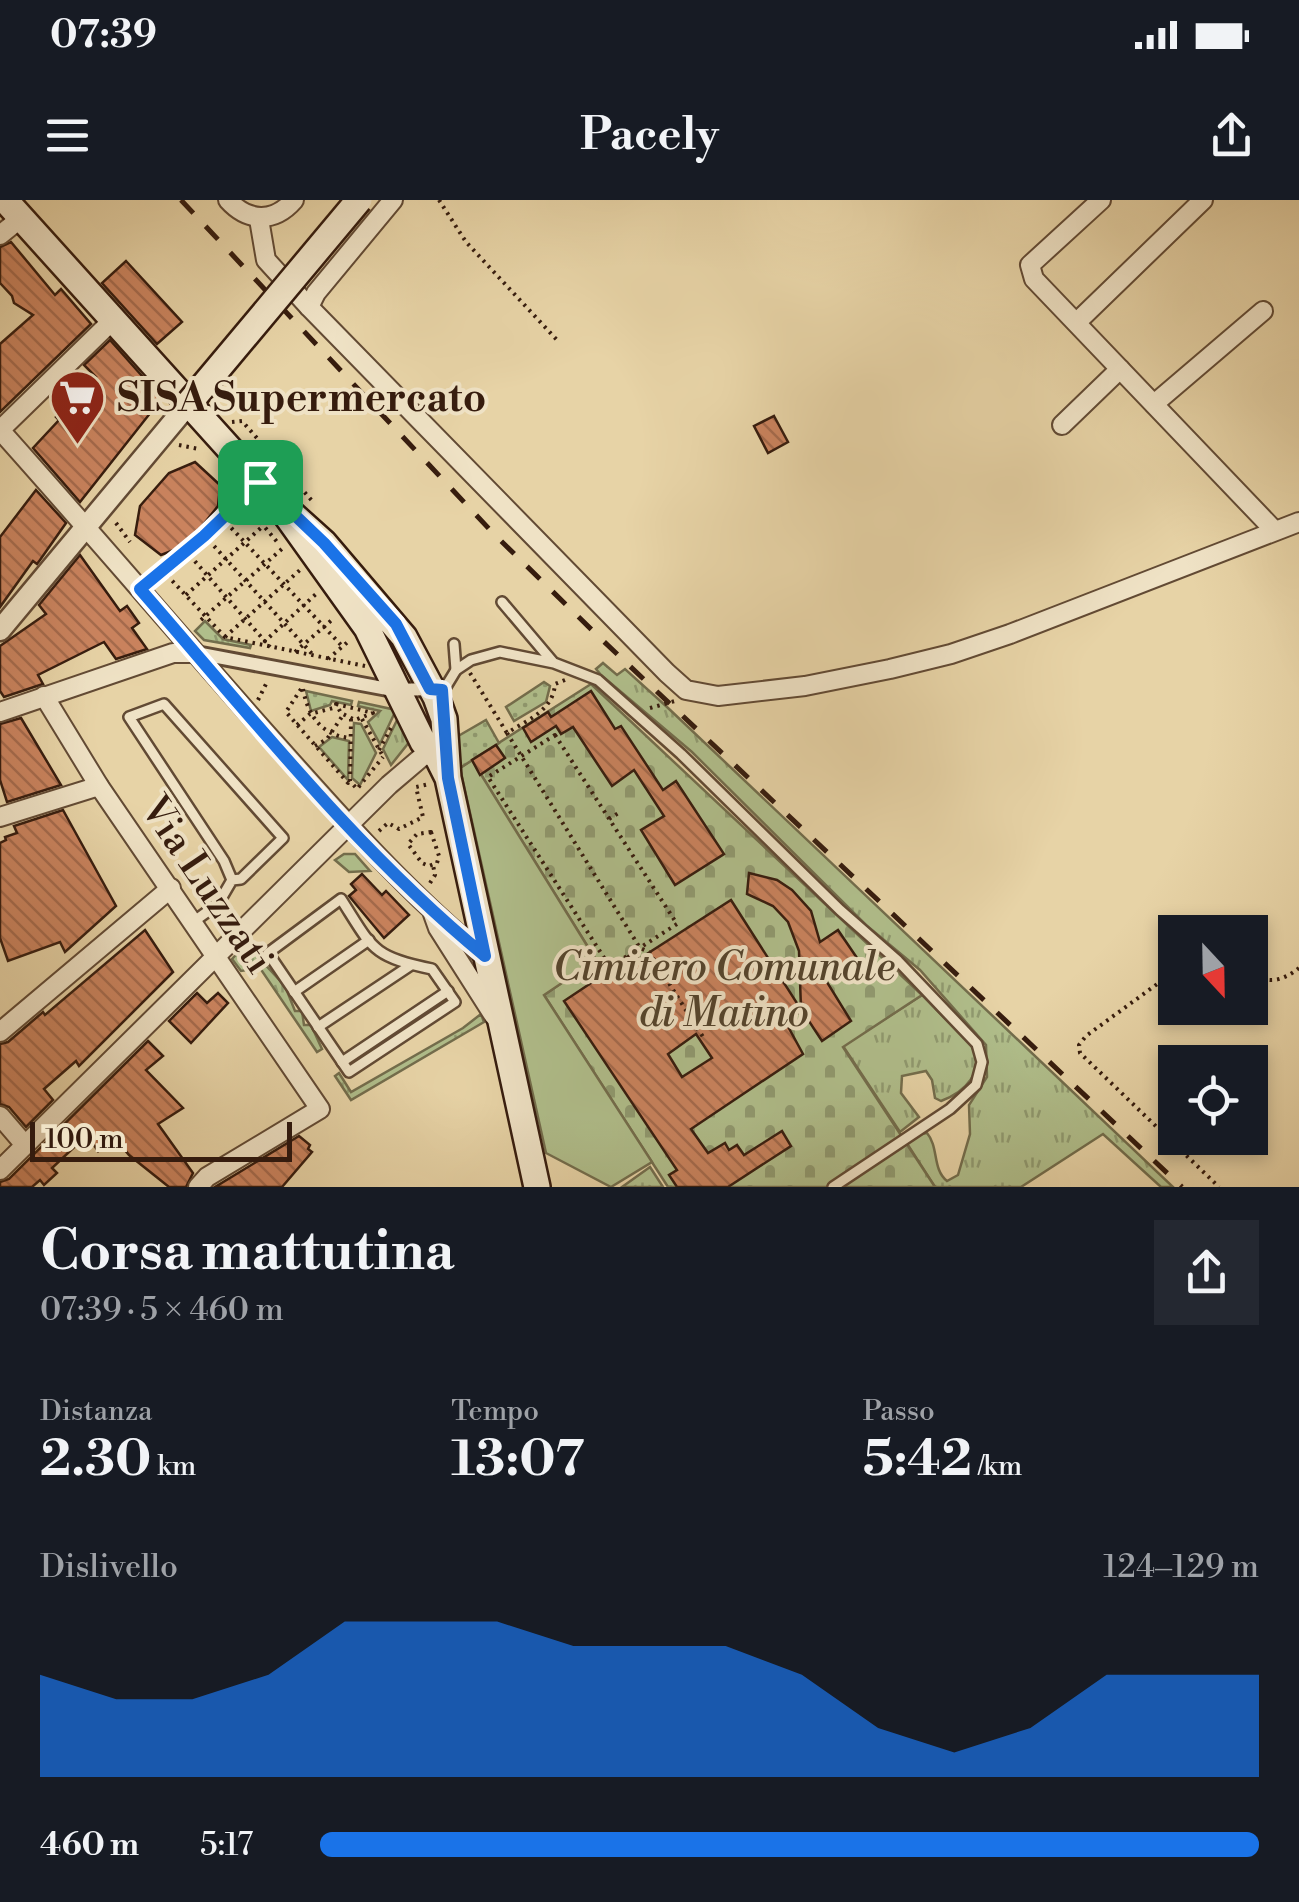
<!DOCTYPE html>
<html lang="it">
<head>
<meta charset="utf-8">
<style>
  body { margin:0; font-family:"Libre Bodoni",serif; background:#242831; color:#f1f3f6; height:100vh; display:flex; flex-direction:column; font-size:38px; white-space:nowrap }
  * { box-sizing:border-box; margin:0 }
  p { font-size:32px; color:#9ea1a6 }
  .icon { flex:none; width:55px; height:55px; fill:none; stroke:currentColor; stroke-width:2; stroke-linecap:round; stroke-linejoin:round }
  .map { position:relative; height:987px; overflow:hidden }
  .side { display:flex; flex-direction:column; background:#171b24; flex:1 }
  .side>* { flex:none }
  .needle { width:65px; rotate:158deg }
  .fabs { position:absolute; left:1158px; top:715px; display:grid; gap:20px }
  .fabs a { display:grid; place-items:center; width:110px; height:110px; border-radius:0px; background:#171b24; box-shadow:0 5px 15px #0003; font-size:50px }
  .scale { position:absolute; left:30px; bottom:25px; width:262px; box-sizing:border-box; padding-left:10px; border:5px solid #361c0e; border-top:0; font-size:28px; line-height:35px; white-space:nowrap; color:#361c0e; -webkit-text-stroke:8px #efe2c5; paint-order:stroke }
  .pin { position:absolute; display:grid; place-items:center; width:85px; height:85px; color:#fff; margin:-42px; border-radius:20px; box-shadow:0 5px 15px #0006 }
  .round { display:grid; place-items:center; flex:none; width:105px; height:105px; border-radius:0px; background:#242831 }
  .summary { display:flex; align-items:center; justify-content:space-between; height:170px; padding:0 40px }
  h1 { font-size:55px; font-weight:700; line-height:75px }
  .stats { display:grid; grid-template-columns:repeat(3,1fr); gap:15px; height:170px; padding:10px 40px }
  .stats div { display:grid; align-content:center }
  .stats b { font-size:50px; font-weight:700 }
  .stats small { font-size:28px; font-weight:400 }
  .stats p { font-size:28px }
  .chart { height:280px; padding:20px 40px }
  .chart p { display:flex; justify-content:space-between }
  .chart svg { width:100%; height:180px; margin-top:10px; fill:#1a73e8; opacity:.7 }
  ul { padding:0 40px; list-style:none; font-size:32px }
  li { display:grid; grid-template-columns:160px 120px 1fr; align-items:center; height:75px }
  li i { height:25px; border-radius:12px; background:#1a73e8 }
  .status { display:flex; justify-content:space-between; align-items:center; height:70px; padding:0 50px; background:#171b24; direction:ltr }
  .status svg { height:28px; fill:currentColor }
  header { display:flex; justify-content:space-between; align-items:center; height:130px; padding:0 40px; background:#171b24; font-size:45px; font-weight:700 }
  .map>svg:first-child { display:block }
  .grass { fill:url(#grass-tufts); stroke:#736d4c; stroke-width:2.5 }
  .cemetery { fill:url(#cemetery-stones); stroke:#736d4c; stroke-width:2.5 }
  .park { fill:#b0be8b; stroke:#736d4c; stroke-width:2.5 }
  .garden { fill:url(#garden-dots); stroke:#736d4c; stroke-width:2.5 }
  .building { fill:url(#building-back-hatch); stroke:#361c0e; stroke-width:2.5; fill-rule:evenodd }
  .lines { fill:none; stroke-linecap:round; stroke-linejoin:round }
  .service-casing { stroke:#624a34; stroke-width:14 }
  .pedestrian-casing { stroke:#624a34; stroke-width:18 }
  .minor-casing { stroke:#624a34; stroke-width:22 }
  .tertiary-casing { stroke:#624a34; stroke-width:25 }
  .secondary-casing { stroke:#361c0e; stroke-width:30 }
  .path { stroke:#361c0e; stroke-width:4; stroke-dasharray:2.5 5; stroke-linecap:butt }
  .service { stroke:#efe2c5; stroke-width:9 }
  .pedestrian { stroke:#efe2c5; stroke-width:12 }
  .minor { stroke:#efe2c5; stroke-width:18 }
  .tertiary { stroke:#efe2c5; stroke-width:20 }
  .secondary { stroke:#efe2c5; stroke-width:25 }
  .rail { stroke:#361c0e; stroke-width:5; stroke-dasharray:18 18; stroke-linecap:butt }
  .secondary-bridge-casing { stroke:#361c0e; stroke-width:30; stroke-linecap:butt }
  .secondary-bridge { stroke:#efe2c5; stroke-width:25 }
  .route-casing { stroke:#fff; stroke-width:20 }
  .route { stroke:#1a73e8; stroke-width:12 }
  .labels { text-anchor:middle; stroke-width:8; stroke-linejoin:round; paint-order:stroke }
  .poi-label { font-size:40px; font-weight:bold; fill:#361c0e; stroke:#efe2c5; text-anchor:start }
  .street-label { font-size:40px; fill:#361c0e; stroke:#efe2c5 }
  .park-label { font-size:40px; font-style:italic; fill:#54442d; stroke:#efe2c5 }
</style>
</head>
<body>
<div class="status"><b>07:39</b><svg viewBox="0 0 49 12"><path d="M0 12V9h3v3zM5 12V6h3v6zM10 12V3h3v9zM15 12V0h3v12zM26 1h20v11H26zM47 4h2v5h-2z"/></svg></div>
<header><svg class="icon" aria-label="menu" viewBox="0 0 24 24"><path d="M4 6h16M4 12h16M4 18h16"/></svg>Pacely<svg class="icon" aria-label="share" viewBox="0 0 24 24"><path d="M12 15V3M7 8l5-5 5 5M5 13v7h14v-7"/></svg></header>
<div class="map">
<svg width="1299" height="987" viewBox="0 0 1299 987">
  <defs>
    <pattern id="grass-tufts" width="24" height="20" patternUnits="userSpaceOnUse" patternTransform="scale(2.5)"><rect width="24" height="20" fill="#b0be8b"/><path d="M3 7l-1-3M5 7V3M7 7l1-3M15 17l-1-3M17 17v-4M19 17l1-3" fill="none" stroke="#909a70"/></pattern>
    <pattern id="cemetery-stones" width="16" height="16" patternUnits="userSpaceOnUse" patternTransform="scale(2.5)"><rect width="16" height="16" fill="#b0be8b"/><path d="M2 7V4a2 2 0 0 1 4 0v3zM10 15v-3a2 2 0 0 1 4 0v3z" fill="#909a70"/></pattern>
    <pattern id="garden-dots" width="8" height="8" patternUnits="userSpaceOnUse" patternTransform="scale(2.5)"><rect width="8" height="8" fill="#b0be8b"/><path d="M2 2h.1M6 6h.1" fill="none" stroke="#909a70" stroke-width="1.8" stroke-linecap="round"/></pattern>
    <pattern id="building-back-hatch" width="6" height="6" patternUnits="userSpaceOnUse" patternTransform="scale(2.5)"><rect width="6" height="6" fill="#ca835e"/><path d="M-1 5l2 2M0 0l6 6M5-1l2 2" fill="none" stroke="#a56a4c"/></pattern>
  </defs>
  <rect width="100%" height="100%" fill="#e7d3a6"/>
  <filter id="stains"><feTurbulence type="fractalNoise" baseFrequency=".002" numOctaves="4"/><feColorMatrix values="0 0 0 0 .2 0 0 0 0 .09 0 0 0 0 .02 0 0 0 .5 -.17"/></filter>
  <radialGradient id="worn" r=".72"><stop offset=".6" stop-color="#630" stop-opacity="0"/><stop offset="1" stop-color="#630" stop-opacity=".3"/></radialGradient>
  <!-- grass -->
  <g class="grass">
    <path d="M205 421 223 439 251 445 250 448 204 440 195 431Z"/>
    <path d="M603 463 617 475 625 469 667 507 1173 987H1161L1103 934 1021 987H935L906 942 914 935 927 933C939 947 932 969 947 981L958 975 970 934 969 905 987 877 986 845 920 770 866 725 692 552 601 475 596 469Z"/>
    <path d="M359 502 396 510 380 544 368 522 380 511 358 506Z"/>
    <path d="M399 516 410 541 391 565 383 549Z"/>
    <path d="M344 654H355L370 671 349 672 335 660Z"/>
    <path d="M246 744 285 786 295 811H302L304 825H311L322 849 317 852 260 768 241 771 232 759Z"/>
    <path d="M922 795 971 845C986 872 965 892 941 901L935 898 932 880 926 871 902 876 901 893 919 917 900 932 843 846Z"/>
    <path d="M481 814 484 822 351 900 335 876 339 873 351 892 463 828Z"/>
    <path d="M650 967 663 987H622Z"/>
  </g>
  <!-- cemetery -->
  <path class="cemetery" d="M591 484 922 795 843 847 935 987H668L544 795 596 760 472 560Z"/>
  <!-- park -->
  <g class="park">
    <path d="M354 523 361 524 376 553 360 585 352 578Z"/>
    <path d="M332 537 349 541 348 580 319 547Z"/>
    <path d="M472 560 596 760 544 795 652 962 611 987 546 953 460 568Z"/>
  </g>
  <!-- garden -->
  <g class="garden">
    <path d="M544 482 550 486 546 502 514 521 506 507Z"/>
    <path d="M306 491 352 501 351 505 332 501 330 505 311 511Z"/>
    <path d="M486 520 499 543 460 568 453 539Z"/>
  </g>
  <!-- building -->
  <g class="building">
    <path d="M11 42 55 95 61 89 91 124 0 212V144L33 115 14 103 12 96 0 83V47Z"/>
    <path d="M126 61 182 122 157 144 102 83Z"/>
    <path d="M110 140 158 194 159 202 80 302 33 248 59 220 56 217 96 177 84 165Z"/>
    <path d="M774 216 788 242 768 253 754 226Z"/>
    <path d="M195 262 220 285 218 306 187 345 161 355 135 335 140 306 169 273Z"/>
    <path d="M36 290 66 323 40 360 37 364 33 361 0 407V337Z"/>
    <path d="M80 355 120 411 127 406 139 423 132 428 147 449 116 459 104 442 38 475 43 484 4 497 0 491V446L46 414 39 405Z"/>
    <path d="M591 491 615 529 621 526 663 590 676 581 724 654 675 685 641 630 664 616 634 570 612 586 573 527 561 534 556 526 531 542 523 528 548 512 551 517Z"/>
    <path d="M21 518 61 585 7 602 0 580V524Z"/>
    <path d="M496 545 505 558 480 575 472 560Z"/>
    <path d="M63 610 116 706 65 752 60 742 8 761 0 738V643L6 640 5 637 17 633 14 626Z"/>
    <path d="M749 673 777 680 792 690 811 711 820 742 838 730 857 758 825 779 851 821 822 841 801 809 799 751 788 722 773 706 747 694Z"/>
    <path d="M362 674 382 695 386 691 409 715 384 738 349 696 356 690 351 684Z"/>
    <path d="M731 700 802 811 785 821 803 854 691 929 708 953 725 943 729 950 737 945 744 955 782 931 791 946 728 987H677L669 975 677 970 564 801 600 777 598 775 635 752 639 759ZM696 834 712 858 682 877 668 854Z"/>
    <path d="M145 730 173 772 79 866 76 861 44 889 53 900 26 927 9 907 0 904V844L8 842 43 812 45 815Z"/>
    <path d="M197 793 207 803 218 793 228 803 191 843 169 821Z"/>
    <path d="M148 841 163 856 146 870 183 908 158 924 193 973 186 987H169L129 955 111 933 98 951 87 935 52 968 57 973 44 985 40 980 32 987H0V982L9 979Z"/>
    <path d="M299 936 310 945 308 949 312 952 282 987H215Z"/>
  </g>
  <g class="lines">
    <defs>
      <g id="service">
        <path d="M502 402 552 461"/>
        <path d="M454 444 456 470"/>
        <path d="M442 493 456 470 471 460 500 452 554 463 598 480 681 554 840 710 898 761 977 844 982 862 976 885 950 909 833 987"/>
        <path d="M341 699C373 749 371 756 432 769L455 802 349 872 268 753Z"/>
        <path d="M193 722 218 704 232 680 224 661 129 517 164 504 283 638 241 679 232 680"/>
        <path d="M294 792 369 740"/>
        <path d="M318 827 411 765"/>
        <path d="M342 862 448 791"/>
      </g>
      <path id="pedestrian" d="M196 453 393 490 433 489"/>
      <g id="minor">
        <path d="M228 0C248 22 274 23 294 0"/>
        <path d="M1101 0 1030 65 1034 79 1274 330"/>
        <path d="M259 19 266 60 309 107 667 473 686 490 718 496 805 486 890 469 951 454 1010 434 1299 322"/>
        <path d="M0 35 21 18"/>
        <path d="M309 107 316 93 393 0"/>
        <path d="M1077 122 1203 0"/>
        <path d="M1154 204 1263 111"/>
        <path d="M1062 225 1120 169"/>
        <path d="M0 230C95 336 187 445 282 551 346 623 411 696 485 757"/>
        <path d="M0 230 114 119"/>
        <path d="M44 496 99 586 320 909 207 977 198 987"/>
        <path d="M0 512 173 453H194"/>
        <path d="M0 617 99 586"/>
        <path d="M433 714 438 728 494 816"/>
        <path d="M0 832 171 688"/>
        <path d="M0 916 25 945"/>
        <path d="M0 970 389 585 436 545"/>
      </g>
      <path id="tertiary" d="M0 430 190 202"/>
      <g id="secondary">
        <path d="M5 0 274 298"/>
        <path d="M448 578 438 558 423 542 367 428 274 298 324 343 404 437 436 497 444 519 448 578 537 987"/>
      </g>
    </defs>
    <!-- service casing -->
    <use href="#service" class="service-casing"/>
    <!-- pedestrian casing -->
    <use href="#pedestrian" class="pedestrian-casing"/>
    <!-- minor casing -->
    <use href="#minor" class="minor-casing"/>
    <!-- tertiary casing -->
    <use href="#tertiary" class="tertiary-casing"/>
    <!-- secondary casing -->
    <use href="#secondary" class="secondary-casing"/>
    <!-- path -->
    <g class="path">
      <path d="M439 0 466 42 557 140"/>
      <path d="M232 222 242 221 314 303"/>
      <path d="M179 245 199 249"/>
      <path d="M249 303 253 313 278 343"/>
      <path d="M221 317 342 446"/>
      <path d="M116 323 130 342"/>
      <path d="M204 335 314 456"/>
      <path d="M185 350 270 447"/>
      <path d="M162 370 225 437 365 466"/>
      <path d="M168 376 249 302"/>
      <path d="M152 379 204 335 244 295"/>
      <path d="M186 395 263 326"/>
      <path d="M201 420 283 348"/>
      <path d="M225 437 300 370"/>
      <path d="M264 442 316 394"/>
      <path d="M295 452 333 419"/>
      <path d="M328 459 350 440"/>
      <path d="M470 473 507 533"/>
      <path d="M565 480 555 484C553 511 527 520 507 533L640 748 649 752 705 840"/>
      <path d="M301 489 286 512 348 583 350 581"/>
      <path d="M303 489C308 516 322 536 351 538"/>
      <path d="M258 500 267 482"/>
      <path d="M336 504 373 513 355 520 341 513Z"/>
      <path d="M650 508 675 501"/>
      <path d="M351 519 350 581 357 589 383 557"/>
      <path d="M362 519 384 558"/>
      <path d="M297 525 310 514 337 507"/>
      <path d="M555 535 677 724 610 767 488 577Z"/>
      <path d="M315 546 327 539 343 515"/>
      <path d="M379 550 391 528"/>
      <path d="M609 619 620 612"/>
      <path d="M379 631 388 623 399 629 423 617 416 587 429 584"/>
      <path d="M431 632 439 656 437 663 429 666 422 663 408 644 417 634Z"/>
      <path d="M430 683 435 675 433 665"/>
      <path d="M1250 770C1265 786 1283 781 1299 768"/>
      <path d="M1175 771 1086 836 1079 845 1080 853 1219 987"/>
    </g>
    <!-- service -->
    <use href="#service" class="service"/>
    <!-- pedestrian -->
    <use href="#pedestrian" class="pedestrian"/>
    <!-- minor -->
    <use href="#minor" class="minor"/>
    <!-- tertiary -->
    <use href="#tertiary" class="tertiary"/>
    <!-- secondary -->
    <use href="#secondary" class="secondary"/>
    <!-- rail -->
    <path class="rail" d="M181 0 492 332 598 436 1182 987"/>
    <defs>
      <path id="secondary-bridge" d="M190 202 359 0"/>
    </defs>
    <!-- secondary-bridge casing -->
    <use href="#secondary-bridge" class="secondary-bridge-casing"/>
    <!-- secondary-bridge -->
    <use href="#secondary-bridge" class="secondary-bridge"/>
  </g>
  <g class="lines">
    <defs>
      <path id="route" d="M260 282 324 343 396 424 430 489 442 490 448 578 485 756C357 651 250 515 140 389L204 336Z"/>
    </defs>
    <!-- route casing -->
    <use href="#route" class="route-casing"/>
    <!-- route -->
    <use href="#route" class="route"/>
  </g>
  <!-- icons -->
  <defs>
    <symbol id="supermarket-pin" viewBox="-11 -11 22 30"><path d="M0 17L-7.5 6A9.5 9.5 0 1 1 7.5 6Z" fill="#8f2418" stroke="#efe2c5"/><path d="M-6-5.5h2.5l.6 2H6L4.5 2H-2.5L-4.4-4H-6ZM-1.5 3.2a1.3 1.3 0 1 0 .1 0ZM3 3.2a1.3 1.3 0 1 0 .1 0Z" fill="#fff"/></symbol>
  </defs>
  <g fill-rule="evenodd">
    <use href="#supermarket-pin" x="46" y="166" width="63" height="86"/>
  </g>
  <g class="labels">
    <!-- poi labels -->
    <g class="poi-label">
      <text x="117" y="211">SISA Supermercato</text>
    </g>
    <!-- street labels -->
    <g class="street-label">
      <text transform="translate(208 684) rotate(56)" y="14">Via Luzzati</text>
    </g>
    <!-- park labels -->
    <g class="park-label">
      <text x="724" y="780">Cimitero Comunale<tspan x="724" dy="46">di Matino</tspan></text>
    </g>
  </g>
  <rect width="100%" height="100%" filter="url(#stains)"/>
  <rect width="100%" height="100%" fill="url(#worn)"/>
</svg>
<div class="fabs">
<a><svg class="needle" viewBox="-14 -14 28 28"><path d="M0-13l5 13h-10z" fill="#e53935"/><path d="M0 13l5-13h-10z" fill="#9ea1a6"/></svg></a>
<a><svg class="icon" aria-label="locate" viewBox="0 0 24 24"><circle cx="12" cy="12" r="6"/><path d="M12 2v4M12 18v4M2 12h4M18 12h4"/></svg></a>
</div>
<div class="scale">100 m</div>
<div class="pin" style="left:260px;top:282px;background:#1e9e55"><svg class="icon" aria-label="arrive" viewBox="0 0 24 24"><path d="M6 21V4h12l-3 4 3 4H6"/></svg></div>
</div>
<section class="side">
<div class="summary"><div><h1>Corsa mattutina</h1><p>07:39 · 5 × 460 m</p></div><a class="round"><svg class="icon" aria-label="share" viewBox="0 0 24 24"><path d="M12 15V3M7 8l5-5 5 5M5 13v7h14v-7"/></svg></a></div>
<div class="stats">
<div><p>Distanza</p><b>2.30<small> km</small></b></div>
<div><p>Tempo</p><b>13:07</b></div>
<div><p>Passo</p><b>5:42<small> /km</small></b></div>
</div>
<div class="chart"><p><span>Dislivello</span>124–129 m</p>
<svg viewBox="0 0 160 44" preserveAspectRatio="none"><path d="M0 44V19L10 25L20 25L30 19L40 6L50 6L60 6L70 12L80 12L90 12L100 19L110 32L120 38L130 32L140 19L150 19L160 19V44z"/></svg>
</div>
<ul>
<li><b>460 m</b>5:17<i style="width:100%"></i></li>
</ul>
</section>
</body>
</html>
